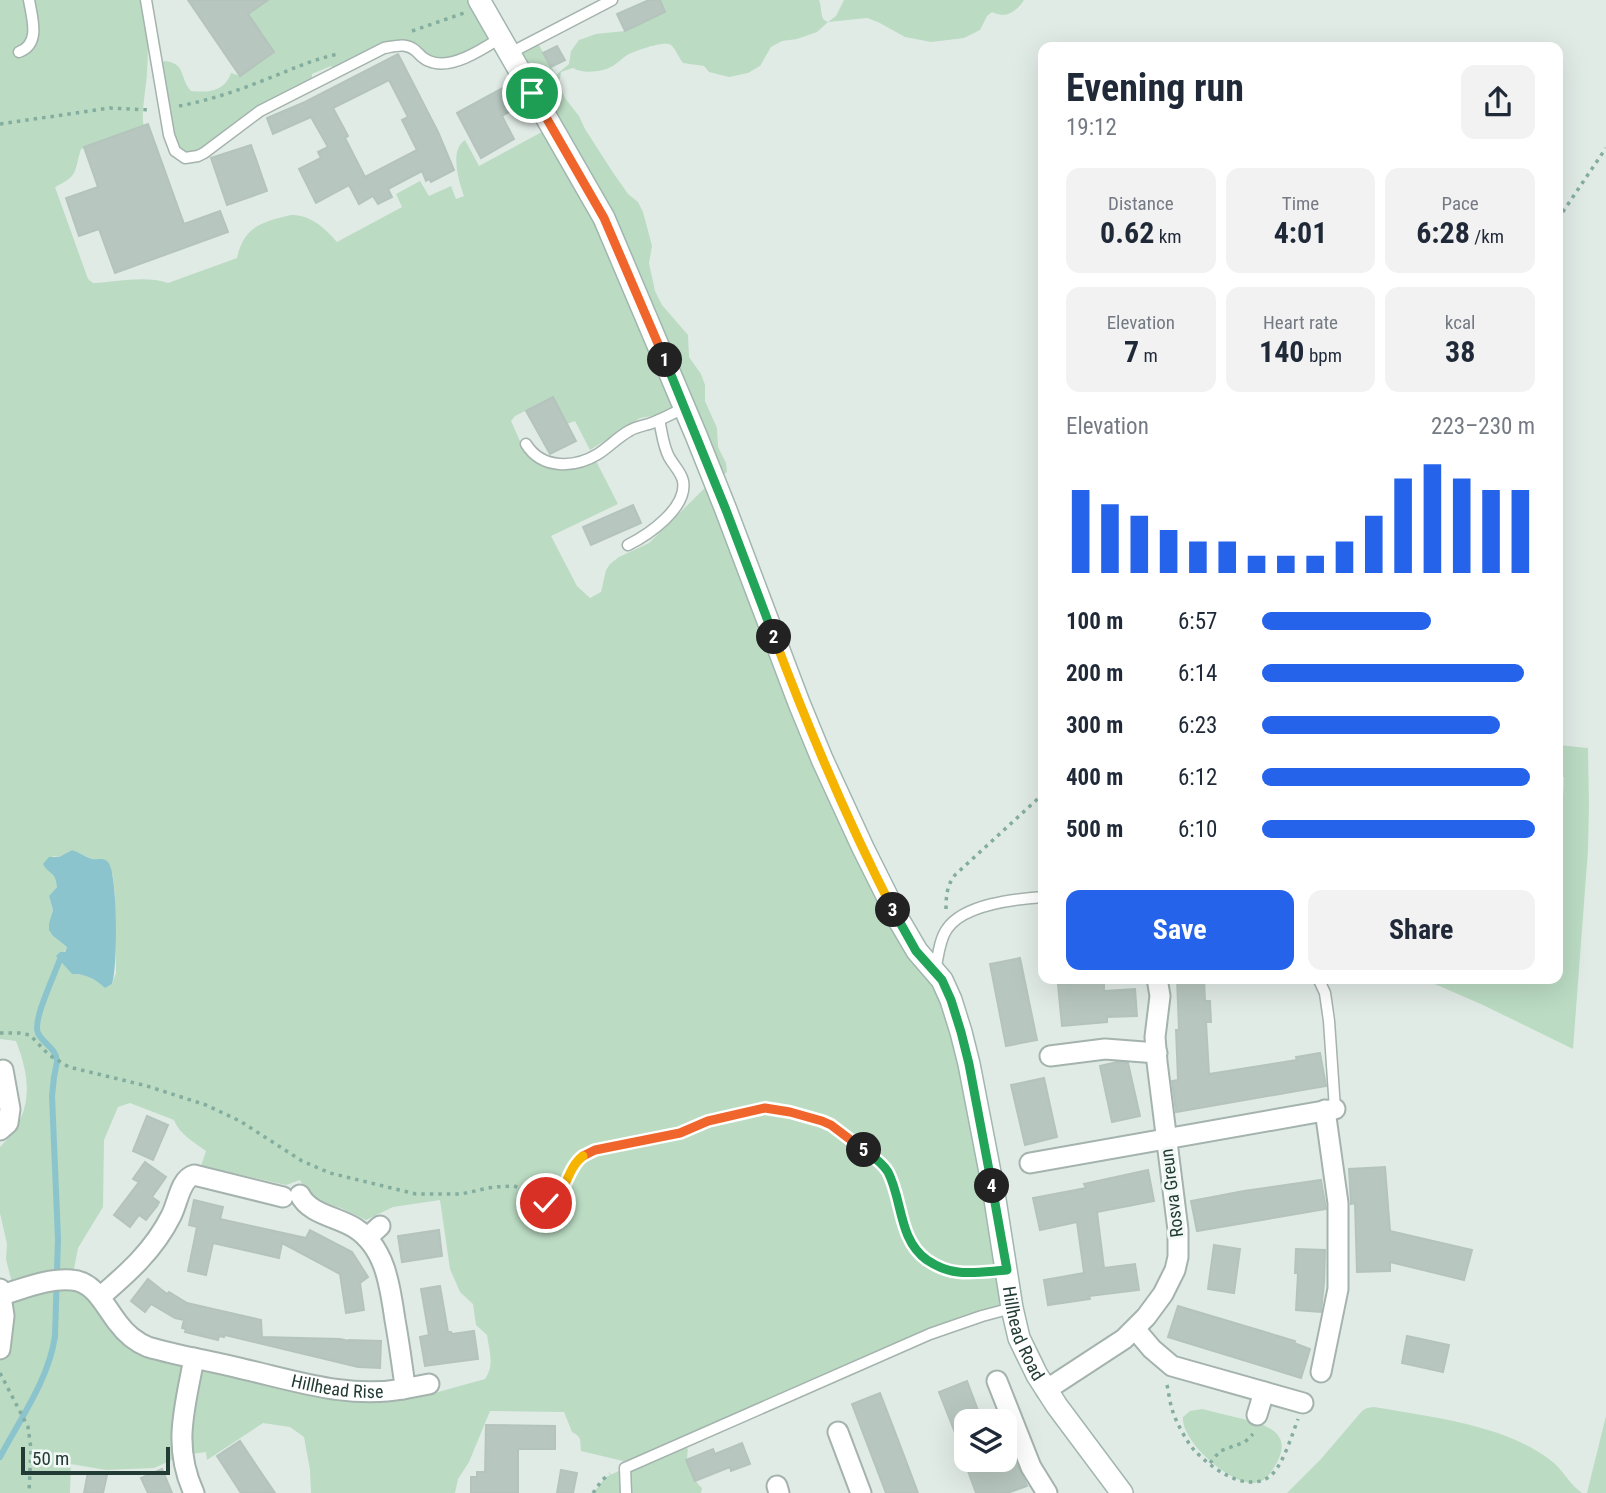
<!DOCTYPE html>
<html lang="en">
<head>
<meta charset="utf-8">
<style>
  body { margin:0; font-family:"Roboto Condensed",sans-serif; background:#f2f2f3; color:#1f2937; height:100vh; display:flex; flex-direction:column; font-size:26px; white-space:nowrap }
  * { box-sizing:border-box; margin:0 }
  p { font-size:23px; color:#747a83 }
  .icon { flex:none; width:38px; height:38px; fill:none; stroke:currentColor; stroke-width:2; stroke-linecap:round; stroke-linejoin:round }
  .map { position:relative; flex:1; overflow:hidden }
  .details { position:absolute; left:1038px; top:42px; width:525px; height:942px; display:flex; flex-direction:column; background:#fff; border-radius:14px; box-shadow:0 7px 28px #0002 }
  .details>* { flex:none }
  .fabs { position:absolute; left:954px; top:1409px; display:grid; gap:14px }
  .fabs a { display:grid; place-items:center; width:63px; height:63px; border-radius:14px; background:#fff; box-shadow:0 7px 28px #0002; font-size:35px }
  .scale { position:absolute; left:21px; bottom:18px; width:149px; box-sizing:border-box; padding-left:7px; border:4px solid #223b34; border-top:0; font-size:19px; line-height:24px; white-space:nowrap; color:#223b34; -webkit-text-stroke:5px #f2f8f5; paint-order:stroke }
  .pin { position:absolute; display:grid; place-items:center; width:60px; height:60px; color:#fff; margin:-30px; border:4px solid #fff; border-radius:50%; box-shadow:0 2px 7px #0007 }
  .km { position:absolute; width:35px; height:35px; margin:-18px; border-radius:50%; background:#222; color:#fff; font-size:19px; line-height:35px; text-align:center }
  .round { display:grid; place-items:center; flex:none; width:74px; height:74px; border-radius:14px; background:#f2f2f3 }
  .summary { display:flex; align-items:center; justify-content:space-between; height:119px; padding:0 28px }
  h1 { font-size:38px; font-weight:700; line-height:52px }
  .stats { display:grid; grid-template-columns:repeat(3,1fr); gap:10px; height:119px; padding:7px 28px }
  .stats div { display:grid; align-content:center; border-radius:14px; background:#f2f2f3; text-align:center }
  .stats b { font-size:30px; font-weight:700 }
  .stats small { font-size:19px; font-weight:400 }
  .stats p { font-size:19px }
  .chart { height:196px; padding:14px 28px }
  .chart p { display:flex; justify-content:space-between }
  .chart svg { width:100%; height:126px; margin-top:7px; stroke:#2563eb; stroke-width:6 }
  .primary-button { display:flex; gap:14px; margin-top:auto; padding:14px 28px }
  .primary-button a { flex:1; height:80px; border-radius:14px; background:#2563eb; color:#fff; font-size:28px; font-weight:700; line-height:80px; text-align:center }
  .primary-button a+a { background:#f2f2f3; color:#1f2937 }
  ul { padding:0 28px; list-style:none; font-size:23px }
  li { display:grid; grid-template-columns:112px 84px 1fr; align-items:center; height:52px }
  li i { height:18px; border-radius:9px; background:#2563eb }
  .map>svg:first-child { display:block }
  .green { fill:#bbdbc3; fill-rule:evenodd }
  .water { fill:#8cc4cd }
  .lines { fill:none; stroke-linecap:round; stroke-linejoin:round }
  .stream { stroke:#8cc4cd; stroke-width:6 }
  .building { fill:#b7c6bf; stroke:#b4c4bd; stroke-width:2; fill-rule:evenodd }
  .lane-casing { stroke:#a4b3ad; stroke-width:13 }
  .street-casing { stroke:#a4b3ad; stroke-width:23 }
  .secondary-casing { stroke:#a0b6ae; stroke-width:24 }
  .path { stroke:#83ad9f; stroke-width:3.5; stroke-dasharray:3.5 5; stroke-linecap:butt }
  .lane { stroke:#fff; stroke-width:10 }
  .street { stroke:#fff; stroke-width:19 }
  .secondary { stroke:#fff; stroke-width:21 }
  .split-1-casing { stroke:#fff; stroke-width:14 }
  .split-2-casing { stroke:#fff; stroke-width:14 }
  .split-3-casing { stroke:#fff; stroke-width:14 }
  .split-4-casing { stroke:#fff; stroke-width:14 }
  .split-5-casing { stroke:#fff; stroke-width:14 }
  .split-6-casing { stroke:#fff; stroke-width:14 }
  .split-7-casing { stroke:#fff; stroke-width:14 }
  .split-1 { stroke:#f0652b; stroke-width:9 }
  .split-2 { stroke:#22a559; stroke-width:9 }
  .split-3 { stroke:#f5b400; stroke-width:9 }
  .split-4 { stroke:#22a559; stroke-width:9 }
  .split-5 { stroke:#22a559; stroke-width:9 }
  .split-6 { stroke:#f0652b; stroke-width:9 }
  .split-7 { stroke:#f5b400; stroke-width:9 }
  .labels { text-anchor:middle; stroke-width:6; stroke-linejoin:round; paint-order:stroke }
  .street-label { font-size:18px; fill:#223b34; stroke:#f2f8f5 }
</style>
</head>
<body>
<div class="map">
<svg width="1606" height="1493" viewBox="0 0 1606 1493">
  <rect width="100%" height="100%" fill="#e1ebe6"/>
  <!-- green -->
  <g class="green">
    <path d="M0 0H146C147 24 149 47 147 71 147 85 140 115 144 126L81 149C74 171 79 176 55 187L88 279 93 283C115 282 146 275 168 283L237 258C244 226 262 222 291 215 310 214 326 229 337 242L402 207 396 194 420 181 429 196 451 186 456 199 464 196C459 182 449 150 465 140L479 166 551 127 683 405 659 415 640 418 590 450 575 421 567 424 553 397 515 416 511 421C516 431 520 444 527 452 545 475 573 472 596 461L618 504 551 536 577 586 590 598 601 592 606 570 610 564 619 557 649 543 713 480 797 703 941 980 1012 1308 982 1316 681 1444 688 1449C685 1464 691 1478 702 1488L701 1493H593L606 1477 625 1468 623 1461 581 1451C580 1440 582 1437 572 1432L564 1412 490 1411 469 1462 458 1479 455 1493H311L310 1470 304 1437 290 1427 263 1423 207 1460 206 1452 183 1455 154 1468 106 1470 71 1464 70 1493H0V1350L14 1291 6 1259 7 1244 0 1213V1147C33 1115 32 1082 16 1041L0 1039ZM72 850 92 859 107 862 113 876 115 895 116 973 112 984 105 988C95 979 86 973 72 974L60 959 67 947 53 936 49 923 53 910 49 896 57 887V880L51 871 53 856 59 857ZM130 1103 174 1120C179 1134 195 1143 206 1151L201 1166 286 1185 300 1180 311 1199 341 1208 366 1220 393 1207 440 1200 450 1269 460 1292 473 1304 476 1325 487 1335C489 1351 495 1365 485 1379L431 1394 226 1365 124 1332 72 1279 78 1248 103 1207 104 1140 118 1107Z"/>
    <path d="M264 0H479L500 38 447 63 402 45 338 72 331 66 312 74V84L260 111 204 153 179 155 157 67 164 61C187 63 179 78 191 91 209 93 225 91 231 73L240 76 274 52 248 14Z"/>
    <path d="M660 0H819C822 7 820 14 824 20L828 22 836 16 844 0H1024C1016 12 1006 19 992 12L987 16 980 30 964 38 931 42 905 37 878 22 867 18 828 22 817 32 797 39 782 41 771 47 760 66 748 73 729 77 709 72 704 66 683 63C679 58 675 48 671 45 665 40 635 51 629 54 622 58 617 64 611 67 601 72 583 74 573 68L561 72 559 84 565 98 579 116 585 129 612 171 628 194 638 202 643 212 652 246 649 263 655 291 662 305 688 335 689 357 701 374 705 385V401L717 428 718 447 726 463 727 472 723 475 641 301 511 53 536 40 556 75 569 64 571 51 579 40 596 34 625 31 665 13Z"/>
    <path d="M1558 745 1588 748 1589 806 1588 850 1573 1049 1483 1005 1421 978H1558V907L1564 777H1558Z"/>
    <path d="M1374 1407C1431 1417 1501 1424 1549 1459 1562 1468 1569 1484 1582 1493H1287L1321 1459 1362 1411 1367 1408Z"/>
    <path d="M1202 1409C1214 1412 1226 1415 1239 1418 1263 1424 1295 1431 1276 1464 1271 1473 1265 1483 1252 1483 1228 1482 1181 1441 1183 1417L1190 1411Z"/>
    <path d="M1606 1416V1493H1587Z"/>
  </g>
  <!-- water -->
  <path class="water" d="M72 850C79 852 85 857 92 859 98 860 103 857 108 862 118 873 118 970 112 984L105 988C96 980 86 973 72 974L56 956 60 952H65L67 947 53 936 49 930V923L53 910 49 896 57 887C56 871 49 875 43 864L49 857H59Z"/>
  <g class="lines">
    <!-- stream -->
    <g class="stream">
      <path d="M57 1060C55 1047 43 1044 38 1033 32 1021 55 974 60 959"/>
      <path d="M0 1457C20 1419 49 1379 55 1336L58 1239 52 1096 54 1077 57 1062"/>
    </g>
  </g>
  <!-- building -->
  <g class="building">
    <path d="M188 0H268L248 14 274 52 240 76Z"/>
    <path d="M649 0H660L665 12 625 31 617 14Z"/>
    <path d="M557 46 565 60 551 67 543 53Z"/>
    <path d="M398 54 438 132 454 170 431 182 429 179 426 181 422 171 388 189 392 197 378 204 373 196 359 204 349 185 316 203 299 169 321 158 318 152 328 147 311 117 273 134 267 118 305 102ZM389 80 408 117 402 120 417 150 365 177 345 138 348 136 333 108Z"/>
    <path d="M508 85 519 106 502 116 514 139 481 158 457 113Z"/>
    <path d="M148 124 184 224 220 211 228 232 115 273 99 229 79 236 66 198 98 187 84 147Z"/>
    <path d="M251 145 267 191 227 205 211 158Z"/>
    <path d="M553 397 576 441 550 454 526 411Z"/>
    <path d="M633 505 641 523 591 545 583 527Z"/>
    <path d="M1020 958 1037 1040 1006 1046 990 964Z"/>
    <path d="M1177 978H1204L1205 1001H1210L1211 1022H1206L1209 1074 1297 1060 1296 1057 1320 1053 1326 1086 1176 1112 1172 1081 1178 1080 1176 1030H1179Z"/>
    <path d="M1104 981V991L1135 989 1137 1016 1107 1017V1022L1062 1026 1058 985Z"/>
    <path d="M1117 1062 1128 1063 1140 1116 1112 1122 1100 1066Z"/>
    <path d="M1044 1078 1057 1137 1025 1145 1011 1085Z"/>
    <path d="M147 1116 168 1125 153 1160 133 1151Z"/>
    <path d="M145 1162 166 1177 152 1197 159 1202 157 1206 146 1220 139 1215 130 1227 114 1215 139 1182 133 1179Z"/>
    <path d="M1385 1167 1390 1231 1472 1250 1464 1280 1390 1262V1271L1357 1272 1355 1203 1351 1204 1349 1169Z"/>
    <path d="M1148 1170 1154 1201 1097 1212 1104 1268 1135 1264 1139 1290 1089 1296 1090 1299 1048 1305 1044 1280 1084 1273 1077 1222 1040 1230 1033 1198 1086 1188 1084 1184Z"/>
    <path d="M1321 1180 1326 1209 1197 1231 1191 1201 1244 1191Z"/>
    <path d="M194 1200 223 1207 220 1219 306 1238 310 1230 352 1252 368 1277 360 1283 364 1310 346 1313 340 1274 282 1243 279 1258 213 1243 206 1275 188 1271 197 1227 189 1225Z"/>
    <path d="M439 1230 442 1256 402 1262 398 1236Z"/>
    <path d="M1214 1245 1240 1249 1234 1293 1208 1289Z"/>
    <path d="M1296 1249 1325 1250 1324 1283 1321 1312 1296 1310 1298 1273H1295Z"/>
    <path d="M148 1279 167 1294 169 1292 187 1303 261 1320 262 1337 340 1339 349 1341V1340L381 1341 380 1368 358 1367 225 1335 224 1337 219 1336 218 1340 185 1332 186 1329 182 1328 184 1320 175 1318 151 1304 145 1312 131 1301Z"/>
    <path d="M440 1286 448 1332H451L452 1334 474 1331 478 1359 425 1366 420 1337 429 1335 421 1289Z"/>
    <path d="M1178 1306 1295 1341 1294 1343 1310 1349 1301 1378 1168 1337Z"/>
    <path d="M1407 1336 1449 1345 1443 1372 1402 1363Z"/>
    <path d="M967 1381 982 1421H966V1458H965L939 1392Z"/>
    <path d="M880 1393 900 1445 918 1493H886L852 1404Z"/>
    <path d="M486 1425 555 1426V1449H518V1493H471V1477H477V1472H485Z"/>
    <path d="M240 1441 258 1468 275 1493H241L217 1456Z"/>
    <path d="M742 1443 750 1464 731 1471 730 1467 695 1481 686 1460 713 1449 715 1454Z"/>
    <path d="M964 1460H997L999 1466 1015 1460 1027 1486 1007 1493H976Z"/>
    <path d="M162 1469 172 1493H148L141 1478Z"/>
    <path d="M561 1470 577 1473 573 1493H557Z"/>
    <path d="M88 1472 107 1475 103 1493H84Z"/>
  </g>
  <g class="lines">
    <defs>
      <g id="lane">
        <path d="M146 0 169 135 175 151 185 158 198 156 204 153 260 111 384 48C396 46 406 42 416 51 420 55 423 59 429 61 450 71 483 49 500 38"/>
        <path d="M19 52C41 44 32 18 29 0"/>
        <path d="M510 53 612 0"/>
        <path d="M526 444C542 470 575 468 598 454 609 447 618 437 629 431 635 427 642 426 649 424 661 420 673 413 684 408"/>
        <path d="M628 545C648 535 688 508 683 481 681 472 674 466 669 457 663 446 662 432 659 420"/>
        <path d="M935 971C938 958 939 940 947 929 964 904 1015 899 1043 897"/>
        <path d="M1318 978 1325 993 1329 1021 1335 1109"/>
        <path d="M626 1493 625 1468 930 1334 982 1316 1012 1308"/>
      </g>
      <g id="street">
        <path d="M1050 1056 1105 1049 1157 1053"/>
        <path d="M0 1130 8 1123 10 1109 3 1070"/>
        <path d="M1030 1163 1335 1109"/>
        <path d="M367 1238 380 1226"/>
        <path d="M0 1289 4 1316 0 1349"/>
        <path id="s1" d="M1 1295C23 1289 48 1278 71 1280 95 1281 105 1307 118 1323 126 1334 136 1342 148 1347 179 1356 211 1361 243 1369 296 1381 349 1399 403 1389L405 1386C402 1364 399 1342 395 1320 390 1287 386 1248 355 1228 338 1217 309 1214 300 1195"/>
        <path d="M100 1297C128 1273 154 1250 171 1216 178 1203 180 1179 194 1175L283 1197"/>
        <path d="M1135 1329 1152 1349 1172 1366 1303 1403"/>
        <path d="M194 1358C185 1408 172 1445 194 1493"/>
        <path d="M1321 1372 1338 1289V1203L1325 1110"/>
        <path d="M997 1381 1031 1467 1047 1493"/>
        <path d="M403 1389 429 1384"/>
        <path d="M1046 1390 1124 1339 1146 1317 1163 1294 1175 1270 1178 1257V1230L1157 1062 1155 1037 1160 996 1157 978"/>
        <path d="M1257 1415 1264 1392"/>
        <path d="M838 1432 861 1493"/>
        <path d="M777 1486 779 1493"/>
      </g>
      <g id="secondary">
        <path id="s2" d="M479 0 604 218 696 435 726 510 799 703 822 759 863 848 900 922 917 951 942 980 951 1000 961 1032 969 1064 994 1193 1012 1308 1019 1338 1037 1375 1057 1406 1122 1493"/>
      </g>
    </defs>
    <!-- lane casing -->
    <use href="#lane" class="lane-casing"/>
    <!-- street casing -->
    <use href="#street" class="street-casing"/>
    <!-- secondary casing -->
    <use href="#secondary" class="secondary-casing"/>
    <!-- path -->
    <g class="path">
      <path d="M412 31 464 13"/>
      <path d="M179 106C206 101 234 92 259 82 286 72 310 60 338 54"/>
      <path d="M0 124 110 108 151 110"/>
      <path d="M1558 219 1606 148"/>
      <path d="M946 909C946 896 947 885 955 875L1043 794"/>
      <path d="M0 1033H19L30 1035 49 1055 69 1067 147 1086 206 1105 240 1121 302 1161 330 1173 416 1194H461L493 1187 514 1186 526 1190 544 1202 550 1203 557 1199 561 1193 571 1169 579 1158 587 1153 680 1133 700 1124 740 1115 757 1109 775 1110 822 1121 831 1125 878 1161 886 1170 892 1183 907 1235 913 1246 930 1262 955 1272 987 1271"/>
      <path d="M0 1373 28 1427 31 1449 29 1493"/>
      <path d="M1167 1385C1169 1394 1170 1404 1173 1412 1176 1422 1187 1442 1194 1450 1211 1468 1245 1493 1269 1477 1282 1468 1292 1435 1298 1419"/>
      <path d="M1210 1463 1220 1451 1245 1442 1253 1434"/>
      <path d="M593 1493 602 1480 610 1474"/>
    </g>
    <!-- lane -->
    <use href="#lane" class="lane"/>
    <!-- street -->
    <use href="#street" class="street"/>
    <!-- secondary -->
    <use href="#secondary" class="secondary"/>
  </g>
  <g class="lines">
    <defs>
      <path id="split-1" d="M532 93 604 218 665 360"/>
      <path id="split-2" d="M665 360 726 510 774 637"/>
      <path id="split-3" d="M774 637C809 730 848 822 893 910"/>
      <path id="split-4" d="M893 910 916 951 942 980 951 1000 961 1032 969 1064 992 1186"/>
      <path id="split-5" d="M864 1150C872 1156 882 1162 888 1172 903 1201 898 1239 927 1260 936 1266 947 1271 958 1272 973 1274 991 1271 1007 1270L992 1186"/>
      <path id="split-6" d="M583 1156 595 1150 680 1133 708 1121 765 1108 790 1112 822 1121 831 1125 864 1150"/>
      <path id="split-7" d="M546 1203C566 1201 565 1169 583 1156"/>
    </defs>
    <!-- split-1 casing -->
    <use href="#split-1" class="split-1-casing"/>
    <!-- split-2 casing -->
    <use href="#split-2" class="split-2-casing"/>
    <!-- split-3 casing -->
    <use href="#split-3" class="split-3-casing"/>
    <!-- split-4 casing -->
    <use href="#split-4" class="split-4-casing"/>
    <!-- split-5 casing -->
    <use href="#split-5" class="split-5-casing"/>
    <!-- split-6 casing -->
    <use href="#split-6" class="split-6-casing"/>
    <!-- split-7 casing -->
    <use href="#split-7" class="split-7-casing"/>
    <!-- split-1 -->
    <use href="#split-1" class="split-1"/>
    <!-- split-2 -->
    <use href="#split-2" class="split-2"/>
    <!-- split-3 -->
    <use href="#split-3" class="split-3"/>
    <!-- split-4 -->
    <use href="#split-4" class="split-4"/>
    <!-- split-5 -->
    <use href="#split-5" class="split-5"/>
    <!-- split-6 -->
    <use href="#split-6" class="split-6"/>
    <!-- split-7 -->
    <use href="#split-7" class="split-7"/>
  </g>
  <g class="labels">
    <!-- street labels -->
    <g class="street-label">
      <text transform="translate(1172 1193) rotate(-97)" y="6">Rosva Greun</text>
      <text dy="6" stroke="none"><textPath href="#s2" startOffset="1451">Hillhead Road</textPath></text>
      <text dy="6" stroke="none"><textPath href="#s1" startOffset="371">Hillhead Rise</textPath></text>
    </g>
  </g>
</svg>
<div class="fabs">
<a><svg class="icon" aria-label="layers" viewBox="0 0 24 24"><path d="M12 4l9 5-9 5-9-5zM3 14l9 5 9-5"/></svg></a>
</div>
<div class="scale">50 m</div>
<div class="pin" style="left:532px;top:93px;background:#1e9e55"><svg class="icon" aria-label="arrive" viewBox="0 0 24 24"><path d="M6 21V4h12l-3 4 3 4H6"/></svg></div>
<div class="pin" style="left:546px;top:1203px;background:#d93025"><svg class="icon" aria-label="check" viewBox="0 0 24 24"><path d="M5 12l5 5 9-10"/></svg></div>
<b class="km" style="left:665px;top:360px">1</b>
<b class="km" style="left:774px;top:637px">2</b>
<b class="km" style="left:893px;top:910px">3</b>
<b class="km" style="left:992px;top:1186px">4</b>
<b class="km" style="left:864px;top:1150px">5</b>
<section class="details">
<div class="summary"><div><h1>Evening run</h1><p>19:12</p></div><a class="round"><svg class="icon" aria-label="share" viewBox="0 0 24 24"><path d="M12 15V3M7 8l5-5 5 5M5 13v7h14v-7"/></svg></a></div>
<div class="stats">
<div><p>Distance</p><b>0.62<small> km</small></b></div>
<div><p>Time</p><b>4:01</b></div>
<div><p>Pace</p><b>6:28<small> /km</small></b></div>
</div>
<div class="stats">
<div><p>Elevation</p><b>7<small> m</small></b></div>
<div><p>Heart rate</p><b>140<small> bpm</small></b></div>
<div><p>kcal</p><b>38</b></div>
</div>
<div class="chart"><p><span>Elevation</span>223–230 m</p>
<svg viewBox="0 0 160 44" preserveAspectRatio="none"><path d="M5 44V15M15 44V20M25 44V24M35 44V29M45 44V33M55 44V33M65 44V38M75 44V38M85 44V38M95 44V33M105 44V24M115 44V11M125 44V6M135 44V11M145 44V15M155 44V15"/></svg>
</div>
<ul>
<li><b>100 m</b>6:57<i style="width:62%"></i></li>
<li><b>200 m</b>6:14<i style="width:96%"></i></li>
<li><b>300 m</b>6:23<i style="width:87%"></i></li>
<li><b>400 m</b>6:12<i style="width:98%"></i></li>
<li><b>500 m</b>6:10<i style="width:100%"></i></li>
</ul>
<div class="primary-button"><a>Save</a><a>Share</a></div>
</section>
</div>
</body>
</html>
